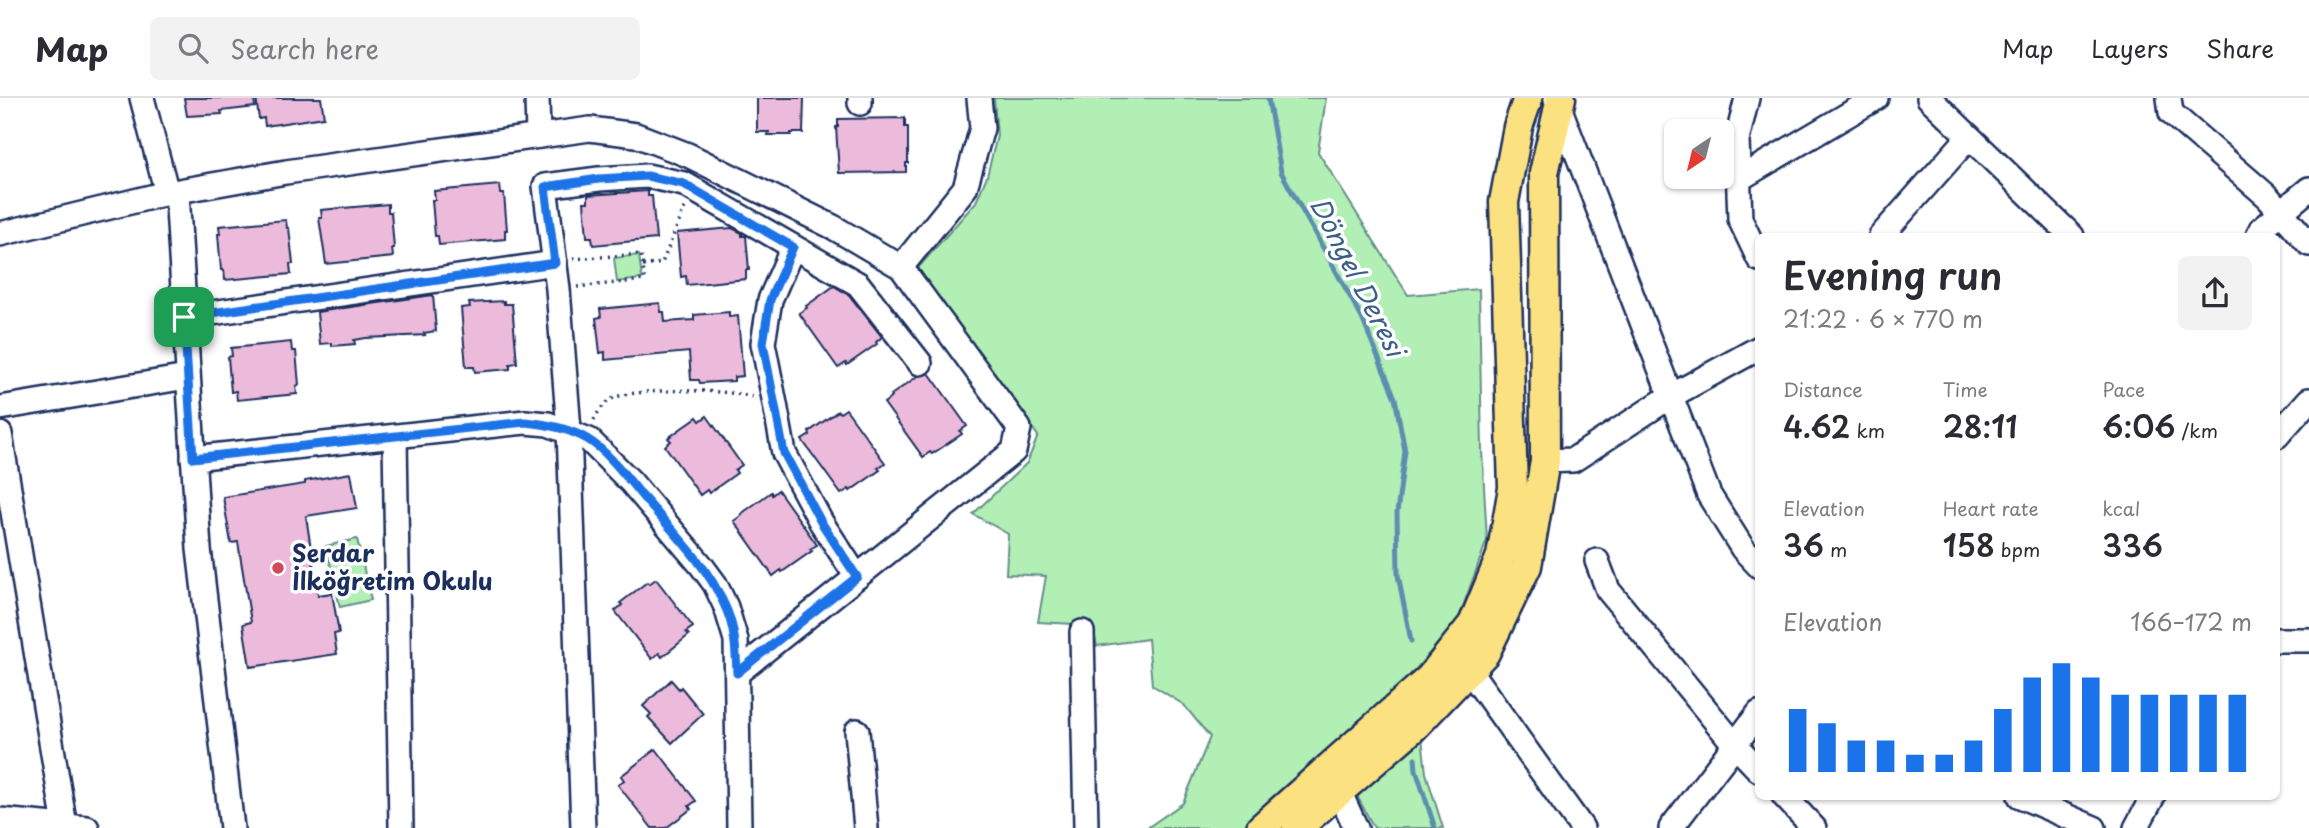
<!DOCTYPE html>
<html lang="en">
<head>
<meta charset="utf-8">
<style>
  body { margin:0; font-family:"Playpen Sans",sans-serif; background:#f2f2f3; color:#2b2b33; height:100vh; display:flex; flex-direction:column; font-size:26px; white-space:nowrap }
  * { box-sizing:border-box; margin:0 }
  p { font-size:23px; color:#7c7c81 }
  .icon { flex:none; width:38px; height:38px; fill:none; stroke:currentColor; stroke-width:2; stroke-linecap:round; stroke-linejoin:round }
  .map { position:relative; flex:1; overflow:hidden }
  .side { position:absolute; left:1755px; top:135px; width:525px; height:567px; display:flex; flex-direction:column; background:#fff; border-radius:10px; box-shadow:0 2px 5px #0004 }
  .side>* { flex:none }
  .needle { width:46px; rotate:215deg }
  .buttons { position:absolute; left:1664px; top:21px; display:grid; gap:14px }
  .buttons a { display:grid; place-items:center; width:70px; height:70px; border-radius:10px; background:#fff; box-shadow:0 2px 5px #0004; font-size:35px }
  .pin { position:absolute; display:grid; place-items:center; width:60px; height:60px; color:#fff; margin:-30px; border-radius:14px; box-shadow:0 4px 10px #0006 }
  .round { display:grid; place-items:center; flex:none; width:74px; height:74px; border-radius:10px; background:#f2f2f3 }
  .overview { display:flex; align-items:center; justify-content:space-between; height:119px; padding:0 28px }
  h1 { font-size:38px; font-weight:600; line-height:52px }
  .stats { display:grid; grid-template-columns:repeat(3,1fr); gap:10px; height:119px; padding:7px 28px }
  .stats div { display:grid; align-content:center }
  .stats b { font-size:30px; font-weight:600 }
  .stats small { font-size:19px; font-weight:400 }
  .stats p { font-size:19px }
  .chart { height:196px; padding:14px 28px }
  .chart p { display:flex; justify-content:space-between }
  .chart svg { width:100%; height:126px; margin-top:7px; stroke:#1a73e8; stroke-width:6 }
  header { display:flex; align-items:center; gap:42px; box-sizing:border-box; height:98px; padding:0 35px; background:#fff; border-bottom:2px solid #e1e1e2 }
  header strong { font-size:33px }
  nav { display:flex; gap:38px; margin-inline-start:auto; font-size:24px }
  .search { width:490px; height:63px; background:#f2f2f3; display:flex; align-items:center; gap:18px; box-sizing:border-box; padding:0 24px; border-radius:10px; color:#7c7c81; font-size:26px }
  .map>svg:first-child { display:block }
  .green { fill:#b2efb5; stroke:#668f8a; stroke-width:2 }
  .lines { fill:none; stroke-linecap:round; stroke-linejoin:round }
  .stream { stroke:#5b8eb0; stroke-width:5 }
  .building { fill:#ecbbdb; stroke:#1b2f5e; stroke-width:2 }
  .minor-casing { stroke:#1b2f5e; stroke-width:28 }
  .major-casing { stroke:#1b2f5e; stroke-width:33 }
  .path { stroke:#1b2f5e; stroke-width:3.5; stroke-dasharray:2 5; stroke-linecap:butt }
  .minor { stroke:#fff; stroke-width:23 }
  .major { stroke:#fbe180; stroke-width:28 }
  .route-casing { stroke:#fff; stroke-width:14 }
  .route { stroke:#1a73e8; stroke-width:9 }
  .poi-dot { fill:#d1495b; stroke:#fff; stroke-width:2.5 }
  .labels { text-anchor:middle; stroke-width:7; stroke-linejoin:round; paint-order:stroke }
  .poi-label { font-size:24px; font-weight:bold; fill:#1b2f5e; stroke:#fff; text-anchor:start }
  .water-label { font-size:26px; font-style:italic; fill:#3b5f87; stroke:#fff }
</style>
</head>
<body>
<header>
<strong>Map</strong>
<div class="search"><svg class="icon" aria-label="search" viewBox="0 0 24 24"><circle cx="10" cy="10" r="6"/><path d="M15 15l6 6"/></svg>Search here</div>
<nav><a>Map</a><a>Layers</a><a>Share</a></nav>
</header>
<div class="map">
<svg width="2309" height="730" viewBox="0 0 2309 730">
  <rect width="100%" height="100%" fill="#fff"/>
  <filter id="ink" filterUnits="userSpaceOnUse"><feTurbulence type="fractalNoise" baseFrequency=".0143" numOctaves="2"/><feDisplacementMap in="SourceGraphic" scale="14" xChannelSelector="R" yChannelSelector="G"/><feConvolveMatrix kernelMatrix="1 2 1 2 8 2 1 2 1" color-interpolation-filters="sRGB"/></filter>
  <g filter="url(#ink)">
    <!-- green -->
    <g class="green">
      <path d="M994 0H1326L1318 54 1408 197 1479 191 1482 353 1487 442 1458 522 1397 593 1324 657 1246 730H1147L1183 705 1210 639 1184 607 1152 587 1148 541 1097 548 1092 527 1038 524 1046 478 1006 476 1008 436 973 416 1027 365 1038 338 918 170 976 104 987 78 997 38Z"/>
      <path d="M639 157 642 181 617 184 614 160Z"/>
      <path d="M357 441 371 502 340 509 326 448Z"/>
      <path d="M1422 639 1426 675 1443 730H1374L1355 694Z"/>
    </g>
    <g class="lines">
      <!-- stream -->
      <g class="stream">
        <path d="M1268 0 1281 74 1362 220 1395 300 1405 353 1397 415 1398 477 1411 543"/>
        <path d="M1415 660 1416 672 1435 730"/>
      </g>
    </g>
    <!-- building -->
    <g class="building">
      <path d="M184 0H254L255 9 221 13 222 16 187 18Z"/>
      <path d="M256 0H321L324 19 265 28 264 20 259 21Z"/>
      <path d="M757 0H804L803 35H791V37H768L769 34H757Z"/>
      <path d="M905 20V29H908V65H906V74L839 75 836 29H838V21Z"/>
      <path d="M500 87 501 96H504L507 132H505V141L439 147 438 138H435L432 102H435L434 93Z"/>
      <path d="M648 93V98H652L656 141 593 147 592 139H587L584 104H588V97Z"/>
      <path d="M388 106V114H391L394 150H392L393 159 326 166 319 120H322L321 112Z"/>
      <path d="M286 122 287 130H289L293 166H290L291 176 225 182 224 172H221L218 136H220L219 128Z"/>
      <path d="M732 130 742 135V138H746L749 172H746V181L687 187 686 178 681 179 677 135Z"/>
      <path d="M834 188 849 197 882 239 876 244 877 246 847 267 846 265 838 270 799 215 807 210 806 208Z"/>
      <path d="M433 197 436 233 424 235 425 237 366 240 354 242 355 246 332 248V245L320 246 317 214Z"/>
      <path d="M504 203V206H512L517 265 510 266V271L475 274 474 269H466L461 210 470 209 469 205Z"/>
      <path d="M660 205 661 214H664L665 224 694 222V217L729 214V219L738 218 743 278 734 279V283L700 285 699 282H691L689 254 605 262V254L600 255 596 220 601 219 600 211Z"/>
      <path d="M291 244 292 253H296L299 287 296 288 297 296 237 302 236 293 231 294 228 259 232 258 231 250Z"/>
      <path d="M929 275 967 328 960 333 962 336 932 356 930 354 923 359 884 305 892 299 891 297 918 278Z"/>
      <path d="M846 311 885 365 878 370 880 372 850 393 849 391 841 396 802 342 810 337 809 334 838 313 840 315Z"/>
      <path d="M707 318 742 367 735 372 737 375 709 395 707 392 700 397 665 348 671 343 668 340 697 319 700 323Z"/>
      <path d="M351 375 357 410 306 418 318 497 332 495 339 535 334 536 337 556 250 569 243 526 251 524 238 444 231 445 223 399 305 386V383Z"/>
      <path d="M778 392 817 447 810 451 812 453 782 474 781 472 773 478 734 423 742 417 741 416 771 394 772 397Z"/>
      <path d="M656 481 693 529 686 534 689 537 662 559 659 555 652 561 615 513 622 507 620 505 647 484 649 486Z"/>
      <path d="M671 582 679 591 681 589 703 616 672 645 648 619 651 616 643 608Z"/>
      <path d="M656 651 696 703 689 708 691 711 666 730H652L618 687 624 682 621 678Z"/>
    </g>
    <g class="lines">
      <defs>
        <g id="minor">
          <path d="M142 0 167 95"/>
          <path d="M537 0 538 38"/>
          <path d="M860 0V5"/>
          <path d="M1747 0 1737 42 1740 121 1759 161"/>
          <path d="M1929 0 2072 138"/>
          <path d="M2169 0 2171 15 2268 99 2309 146"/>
          <path d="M1556 1 1709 397 1743 451 1759 468"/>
          <path d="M1739 81 1876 0"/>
          <path d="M177 94 199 451 232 730"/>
          <path d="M0 136 167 95 286 74 590 31 636 37 688 57 833 129 901 169 1019 330 1014 353 737 575"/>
          <path d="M1881 138 1969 39"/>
          <path d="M2258 138 2261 131 2309 91"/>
          <path d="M793 149 770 202 763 245 775 306 784 355 821 424 857 479"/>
          <path d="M901 169 965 90 982 30 979 0"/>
          <path d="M184 219 555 165"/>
          <path d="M0 310 187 279"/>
          <path d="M0 336 65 728"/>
          <path d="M2277 338 2309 302"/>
          <path d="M395 339 401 730"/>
          <path d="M193 360 525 324 548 326 589 342 631 384 701 467 715 486 726 509 736 542 739 730"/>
          <path d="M1545 363 1573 362 1671 298 1759 250"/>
          <path d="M1597 463 1608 492 1735 647 1759 672"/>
          <path d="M1082 534 1086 730"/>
          <path d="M2277 542H2309"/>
          <path d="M1459 558 1582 730"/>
          <path d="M857 633 866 730"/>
          <path d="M1339 693 1356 730"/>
          <path d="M1784 698 1814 730"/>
          <path d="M2020 698 2094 730"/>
          <path d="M0 722 87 730"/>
          <path d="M583 730 569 332 558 191 545 88 599 81 647 78 684 86 858 186 920 265"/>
          <path d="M1671 730 1759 615"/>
          <path d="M2136 730 2153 698"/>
        </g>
        <g id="major">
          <path d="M1261 730 1430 580 1473 526 1501 458 1513 390 1504 104 1518 29 1528 0"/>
          <path d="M1297 730 1414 629 1485 555 1527 468 1545 363 1544 75 1561 0"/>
        </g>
      </defs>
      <!-- minor casing -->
      <use href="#minor" class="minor-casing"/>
      <!-- major casing -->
      <use href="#major" class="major-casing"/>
      <!-- path -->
      <g class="path">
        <path d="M573 161 641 156 645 182 577 189"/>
        <path d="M643 168 662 165 685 109"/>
        <path d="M594 322C598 313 606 303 616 299 644 290 725 291 753 299"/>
      </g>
      <!-- minor -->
      <use href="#minor" class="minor"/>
      <!-- major -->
      <use href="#major" class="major"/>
    </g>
  </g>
  <g class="lines" filter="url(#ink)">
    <defs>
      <path id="route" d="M647 78 684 86 793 149 770 202 763 245 784 355 821 424 857 479 737 575C736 551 735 528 724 506 706 465 672 433 643 399 627 380 609 354 587 341 568 330 547 326 525 324L193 360 184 219 555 165 545 89 599 81Z"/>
    </defs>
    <!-- route casing -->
    <use href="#route" class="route-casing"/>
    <!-- route -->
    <use href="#route" class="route"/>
  </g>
  <!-- markers -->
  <circle class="poi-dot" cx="278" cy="470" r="7"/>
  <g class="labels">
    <!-- poi labels -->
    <g class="poi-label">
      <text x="292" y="464">Serdar<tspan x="292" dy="28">İlköğretim Okulu</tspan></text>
    </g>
    <!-- water labels -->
    <g class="water-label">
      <text transform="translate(1357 179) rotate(63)" y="9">Döngel Deresi</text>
    </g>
  </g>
</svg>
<div class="buttons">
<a><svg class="needle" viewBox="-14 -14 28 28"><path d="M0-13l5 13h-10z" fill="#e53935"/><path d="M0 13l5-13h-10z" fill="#7c7c81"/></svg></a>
</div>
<div class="pin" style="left:184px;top:219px;background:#1e9e55"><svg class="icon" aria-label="arrive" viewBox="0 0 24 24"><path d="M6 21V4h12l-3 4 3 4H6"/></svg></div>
<section class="side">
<div class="overview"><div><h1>Evening run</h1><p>21:22 · 6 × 770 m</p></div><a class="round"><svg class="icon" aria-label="share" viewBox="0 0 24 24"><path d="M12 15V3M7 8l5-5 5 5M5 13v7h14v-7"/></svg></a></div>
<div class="stats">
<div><p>Distance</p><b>4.62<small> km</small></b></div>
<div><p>Time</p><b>28:11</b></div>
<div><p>Pace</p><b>6:06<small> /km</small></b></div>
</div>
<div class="stats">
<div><p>Elevation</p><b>36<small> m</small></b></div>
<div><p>Heart rate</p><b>158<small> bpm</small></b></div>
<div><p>kcal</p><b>336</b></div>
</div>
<div class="chart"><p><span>Elevation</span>166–172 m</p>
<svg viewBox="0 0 160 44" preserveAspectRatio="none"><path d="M5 44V22M15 44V27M25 44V33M35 44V33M45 44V38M55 44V38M65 44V33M75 44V22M85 44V11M95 44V6M105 44V11M115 44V17M125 44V17M135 44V17M145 44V17M155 44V17"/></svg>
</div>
</section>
</div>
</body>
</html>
